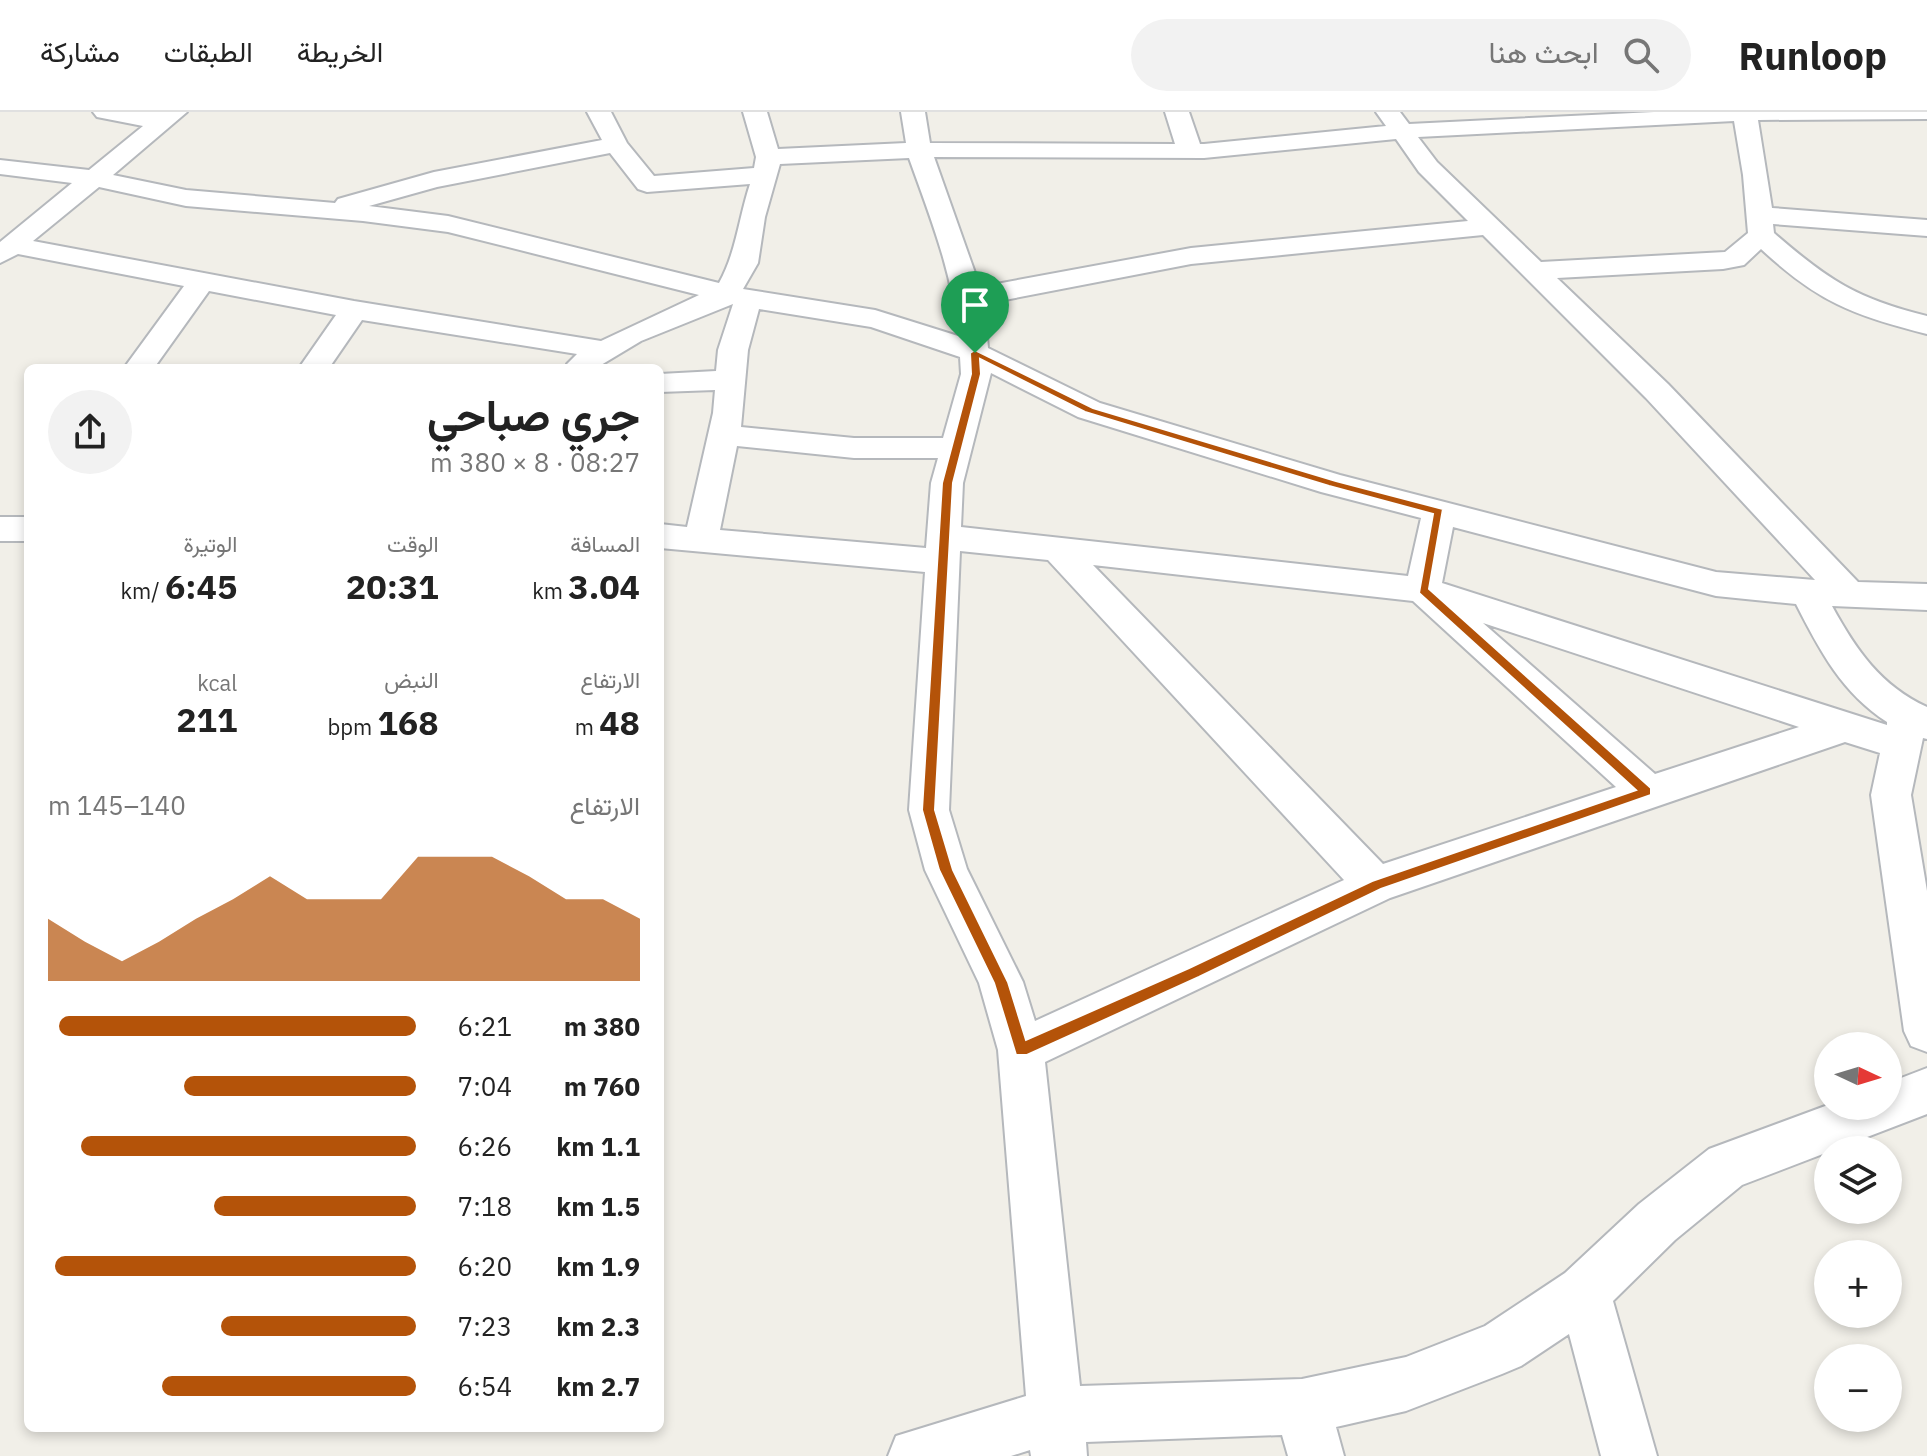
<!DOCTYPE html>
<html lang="ar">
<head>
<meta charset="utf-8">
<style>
  body { margin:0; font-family:"IBM Plex Sans",Vazirmatn,sans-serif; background:#f2f2f2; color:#222; direction:rtl; height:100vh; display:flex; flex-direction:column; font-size:30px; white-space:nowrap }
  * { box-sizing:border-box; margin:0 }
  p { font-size:26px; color:#767676 }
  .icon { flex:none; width:44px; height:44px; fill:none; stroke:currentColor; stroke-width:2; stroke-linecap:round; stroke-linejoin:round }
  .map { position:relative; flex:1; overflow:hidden; direction:ltr }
  .details { position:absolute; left:24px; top:252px; width:640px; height:1068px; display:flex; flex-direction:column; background:#fff; border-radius:12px; box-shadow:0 4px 12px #0003; direction:rtl }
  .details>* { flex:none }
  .needle { width:52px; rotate:94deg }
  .controls { position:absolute; left:1814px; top:920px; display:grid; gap:16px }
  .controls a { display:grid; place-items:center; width:88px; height:88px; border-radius:50%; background:#fff; box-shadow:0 4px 12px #0003; font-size:40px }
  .pin { position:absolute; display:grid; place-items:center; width:68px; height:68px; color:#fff; margin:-82px -34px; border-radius:50% 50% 50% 0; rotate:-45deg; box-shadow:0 0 8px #0007 }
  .pin .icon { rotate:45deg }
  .round { display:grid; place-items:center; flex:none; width:84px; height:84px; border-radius:42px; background:#f2f2f2 }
  .summary { display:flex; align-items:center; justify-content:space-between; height:136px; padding:0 24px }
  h1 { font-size:44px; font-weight:700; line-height:60px }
  .metrics { display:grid; grid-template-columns:repeat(3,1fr); gap:12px; height:136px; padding:8px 24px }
  .metrics div { display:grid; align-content:center }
  .metrics b { font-size:34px; font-weight:700 }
  .metrics small { font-size:22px; font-weight:400 }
  .metrics p { font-size:22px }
  .chart { height:224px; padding:16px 24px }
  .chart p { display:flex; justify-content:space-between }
  .chart svg { width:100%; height:144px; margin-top:8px; fill:#b45309; opacity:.7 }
  ul { padding:0 24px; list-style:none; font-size:26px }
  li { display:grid; grid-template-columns:128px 96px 1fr; align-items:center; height:60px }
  li i { height:20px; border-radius:10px; background:#b45309 }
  header { display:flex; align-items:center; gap:48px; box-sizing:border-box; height:112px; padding:0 40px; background:#fff; border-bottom:2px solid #e0e0e0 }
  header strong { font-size:38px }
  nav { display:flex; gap:44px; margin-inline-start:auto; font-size:28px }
  .search { width:560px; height:72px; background:#f2f2f2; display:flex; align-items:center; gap:20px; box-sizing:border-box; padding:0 28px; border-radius:44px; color:#767676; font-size:30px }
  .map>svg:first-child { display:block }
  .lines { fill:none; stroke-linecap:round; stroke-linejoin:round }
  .street-casing { stroke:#b5b8bc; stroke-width:4 }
  .street { fill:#fff; fill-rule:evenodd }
  .route { fill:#b45309; stroke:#fff; stroke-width:2; fill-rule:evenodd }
</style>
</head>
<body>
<header>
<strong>Runloop</strong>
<div class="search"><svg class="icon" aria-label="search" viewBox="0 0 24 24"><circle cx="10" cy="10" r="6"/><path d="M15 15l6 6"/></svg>ابحث هنا</div>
<nav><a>الخريطة</a><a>الطبقات</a><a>مشاركة</a></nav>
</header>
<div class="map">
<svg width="1927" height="1344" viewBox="0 0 1927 1344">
  <rect width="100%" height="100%" fill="#f1efe8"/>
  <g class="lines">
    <defs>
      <g id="street">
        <path d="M93 0H187L113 63 186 78 335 91 338 87 434 60 602 28 587 0H611L627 31 654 64 754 56 756 45 743 0H767L778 37 906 31 901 0H925L930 31 1175 32 1165 0H1189L1200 32H1204L1386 14 1376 0H1400L1409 12 1654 0H1927V7L1758 8 1772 96 1927 108V124L1773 112 1774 121C1828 168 1857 187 1927 204V222C1853 203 1818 190 1761 137L1744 153 1723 157 1557 166 1668 272 1858 470 1927 472V498L1832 494C1856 538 1881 574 1927 595V627L1923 626 1911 683 1927 779V940L1911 934 1904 919 1871 683 1880 641 1845 630 1390 786 1045 950 1080 1274 1302 1267 1406 1245 1485 1214 1565 1161 1639 1092 1709 1037 1828 993 1888 994V971L1927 956V1002L1742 1073 1675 1128 1613 1189 1657 1344H1601L1569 1222 1521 1254 1502 1262 1406 1299 1336 1315 1344 1344H1288L1282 1323 1086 1330 1087 1344H1031L1030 1338 1011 1344H888L896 1324 1026 1284 998 938 979 871 925 758 909 698 925 460 660 436V412L687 415 713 301 715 278 660 280V262L716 259 718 238 733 192 641 229 596 256H570L567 252 577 242 362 208 329 256H299L336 203 209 179 154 256H124L184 174 18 142 0 151V130L72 71 0 62V48L89 58 143 14 97 5ZM1734 9 1743 63 1748 121 1725 140 1541 150 1437 50 1418 25ZM1396 27 1419 60 1468 109 1191 136 980 175 934 45 1204 46ZM610 41 638 77 647 80 750 72C739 105 736 141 719 171L448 104 369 94 437 75ZM909 46C930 105 953 161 958 224L875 198 743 177 758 151 765 105 780 52ZM99 75 186 94 363 109 448 120 699 183 601 229 354 189 33 129ZM1483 123 1646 286 1815 468 1716 460 1340 363 1100 291 988 236 984 192 1191 152ZM759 197 871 215 960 245 961 262 943 326H854L741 315 748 238ZM991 261 1078 305 1321 380 1421 406 1408 464 961 415 963 371ZM737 334 854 346H938L931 371 926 436 720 418ZM1453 415 1716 484 1796 492C1820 539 1842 581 1887 610V613L1442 471ZM960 439 1048 448 1344 768 1035 909 1023 870 967 757 949 698ZM1093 453 1413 489 1616 675 1383 752ZM1483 511 1799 615 1655 662Z"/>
        <rect x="0" y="405" width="28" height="24"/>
      </g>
    </defs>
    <!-- street casing -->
    <use href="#street" class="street-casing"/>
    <!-- street -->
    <use href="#street" class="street"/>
  </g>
  <!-- route -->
  <path class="route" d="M975 238 1093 296 1336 369 1443 397 1429 477 1651 676V683L1381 777 1199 865 1027 943H1016L994 871 939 758 922 698 942 371 971 262 970 241ZM980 247 1085 300 1329 374 1433 402 1419 481 1636 678 1372 769 1189 856 1026 928 1008 870 953 758 935 698 953 371 981 262Z"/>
</svg>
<div class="controls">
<a><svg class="needle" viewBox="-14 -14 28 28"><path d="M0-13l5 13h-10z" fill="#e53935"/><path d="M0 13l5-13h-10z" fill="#767676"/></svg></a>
<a><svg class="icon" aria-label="layers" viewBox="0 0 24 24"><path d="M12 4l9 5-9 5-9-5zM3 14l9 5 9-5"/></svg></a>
<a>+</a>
<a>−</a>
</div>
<div class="pin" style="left:975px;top:241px;background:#1e9e55"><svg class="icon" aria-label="arrive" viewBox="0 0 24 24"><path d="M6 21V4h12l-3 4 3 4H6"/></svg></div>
<section class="details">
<div class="summary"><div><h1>جري صباحي</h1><p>08:27 · 8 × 380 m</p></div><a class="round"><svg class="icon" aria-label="share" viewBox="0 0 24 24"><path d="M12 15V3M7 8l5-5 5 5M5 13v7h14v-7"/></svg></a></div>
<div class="metrics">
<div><p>المسافة</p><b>3.04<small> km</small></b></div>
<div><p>الوقت</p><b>20:31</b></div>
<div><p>الوتيرة</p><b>6:45<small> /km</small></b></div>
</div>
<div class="metrics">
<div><p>الارتفاع</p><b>48<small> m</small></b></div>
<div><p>النبض</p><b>168<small> bpm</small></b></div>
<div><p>kcal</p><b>211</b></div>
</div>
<div class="chart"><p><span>الارتفاع</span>140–145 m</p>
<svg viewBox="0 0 160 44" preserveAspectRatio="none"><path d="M0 44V25L10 32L20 38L30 32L40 25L50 19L60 12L70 19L80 19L90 19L100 6L110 6L120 6L130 12L140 19L150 19L160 25V44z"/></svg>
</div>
<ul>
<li><b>380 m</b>6:21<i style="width:97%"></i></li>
<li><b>760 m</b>7:04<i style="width:63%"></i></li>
<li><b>1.1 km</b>6:26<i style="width:91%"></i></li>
<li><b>1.5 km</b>7:18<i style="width:55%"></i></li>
<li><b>1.9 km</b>6:20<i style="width:98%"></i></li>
<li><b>2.3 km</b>7:23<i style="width:53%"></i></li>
<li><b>2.7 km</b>6:54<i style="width:69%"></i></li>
</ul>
</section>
</div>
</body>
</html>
